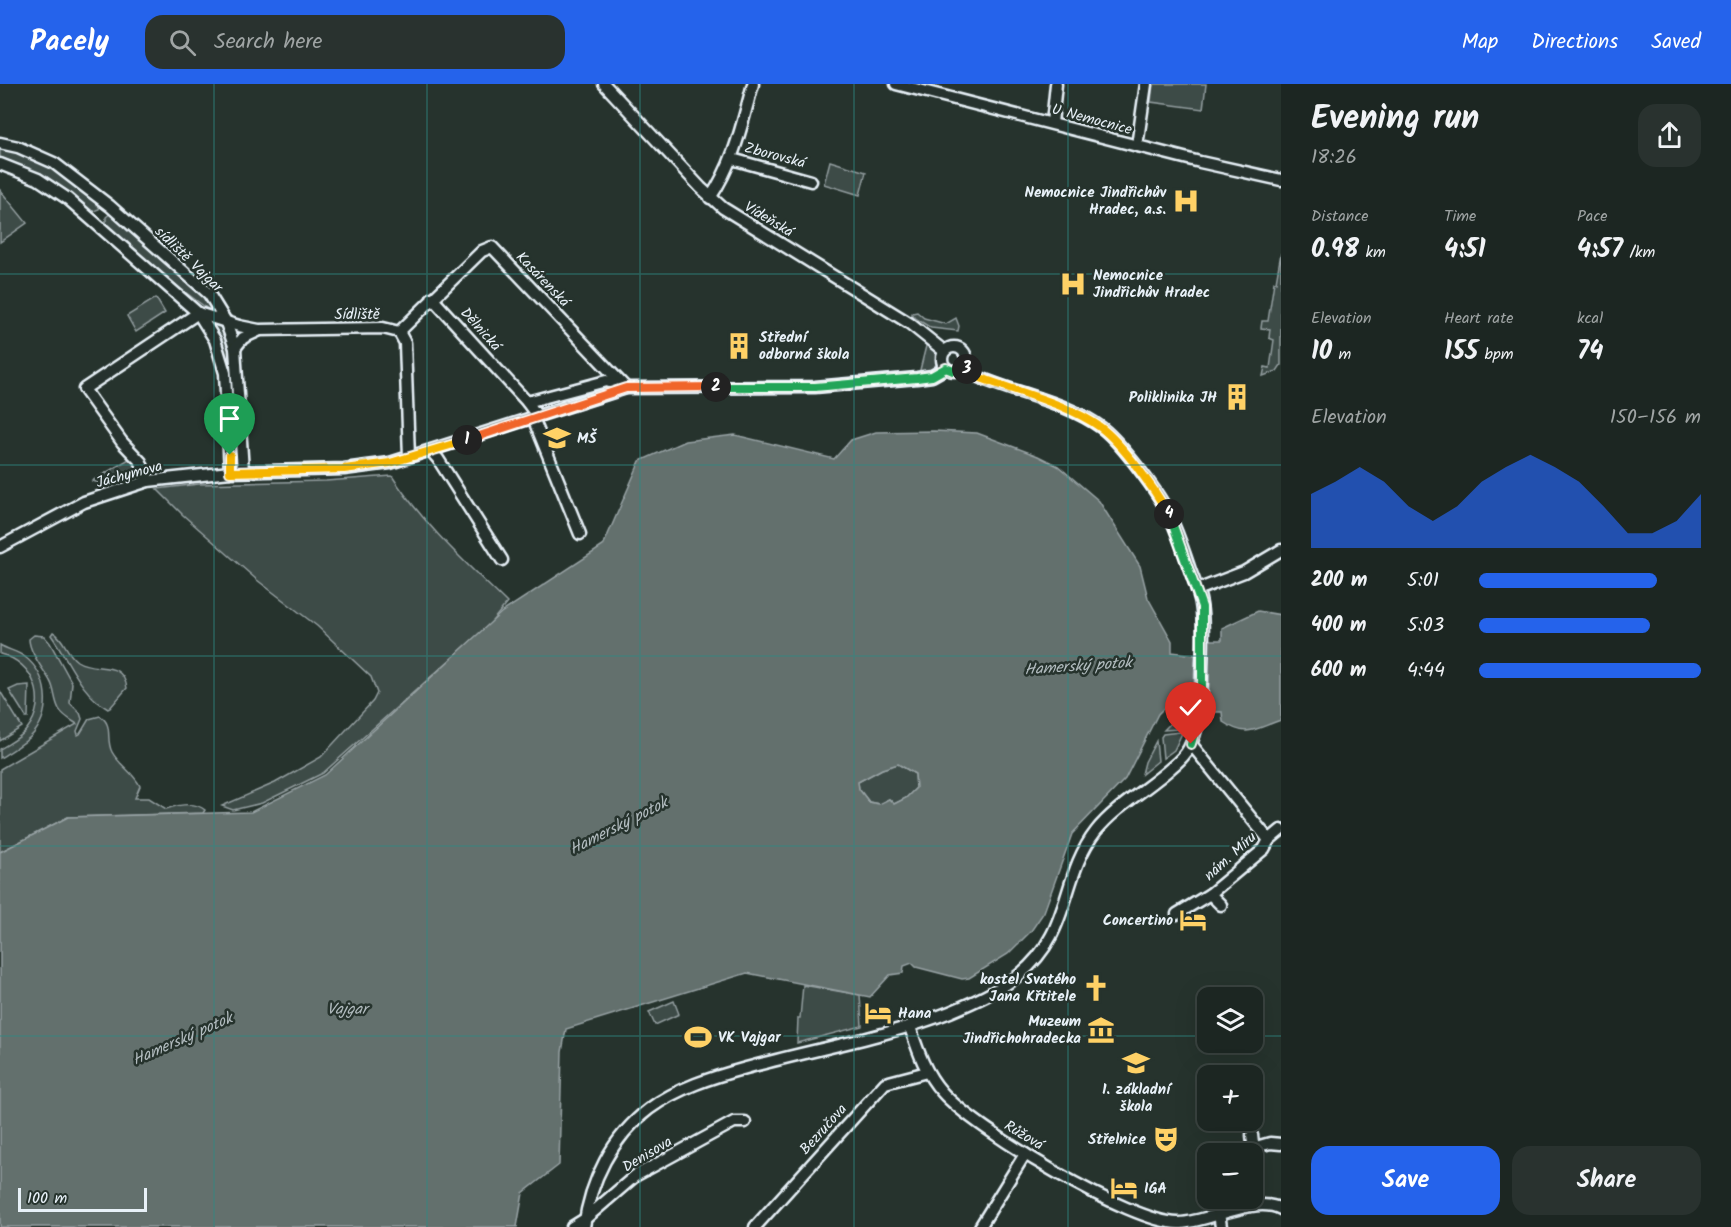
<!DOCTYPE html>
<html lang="en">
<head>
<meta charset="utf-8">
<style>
  body { margin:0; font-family:Kalam,sans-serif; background:#29322f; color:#f1f3f6; height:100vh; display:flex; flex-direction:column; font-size:22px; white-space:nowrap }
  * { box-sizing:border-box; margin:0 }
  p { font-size:20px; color:#a0a5a5 }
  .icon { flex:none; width:33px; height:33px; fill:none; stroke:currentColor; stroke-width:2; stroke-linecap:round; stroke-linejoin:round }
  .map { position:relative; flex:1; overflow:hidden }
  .side { display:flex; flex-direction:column; background:#1c2622; width:450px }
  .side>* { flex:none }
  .buttons { position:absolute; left:1197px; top:903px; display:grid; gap:12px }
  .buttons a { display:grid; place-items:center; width:66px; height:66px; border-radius:12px; background:#1c2622; box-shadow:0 6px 24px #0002,0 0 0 2px #3a4340; font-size:30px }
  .scale { position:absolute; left:18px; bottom:15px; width:129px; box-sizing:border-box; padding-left:6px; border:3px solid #e8f1f8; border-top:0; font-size:16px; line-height:21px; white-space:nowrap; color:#e8f1f8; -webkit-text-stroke:4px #26332d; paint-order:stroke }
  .pin { position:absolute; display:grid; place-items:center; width:51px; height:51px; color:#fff; margin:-62px -26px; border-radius:50% 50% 50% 0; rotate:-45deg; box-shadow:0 0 6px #0007 }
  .pin .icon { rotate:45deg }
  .km { position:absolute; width:30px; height:30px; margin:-15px; border-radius:50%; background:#222; color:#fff; font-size:16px; line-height:30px; text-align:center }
  .round { display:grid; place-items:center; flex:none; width:63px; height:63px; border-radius:18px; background:#29322f }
  .headline { display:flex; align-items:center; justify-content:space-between; height:102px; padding:0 30px }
  h1 { font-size:33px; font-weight:600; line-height:45px }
  .metrics { display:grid; grid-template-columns:repeat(3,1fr); gap:9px; height:102px; padding:6px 30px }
  .metrics div { display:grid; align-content:center }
  .metrics b { font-size:26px; font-weight:600 }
  .metrics small { font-size:16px; font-weight:400 }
  .metrics p { font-size:16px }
  .chart { height:168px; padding:12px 30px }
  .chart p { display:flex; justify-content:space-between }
  .chart svg { width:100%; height:108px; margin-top:6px; fill:#2563eb; opacity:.7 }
  .cta { display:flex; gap:12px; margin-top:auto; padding:12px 30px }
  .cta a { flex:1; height:69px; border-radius:18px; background:#2563eb; color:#fff; font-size:24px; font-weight:600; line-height:69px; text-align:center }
  .cta a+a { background:#29322f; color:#f1f3f6 }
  ul { padding:0 30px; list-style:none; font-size:20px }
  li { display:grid; grid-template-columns:96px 72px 1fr; align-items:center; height:45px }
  li i { height:15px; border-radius:8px; background:#2563eb }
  header { display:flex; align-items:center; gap:36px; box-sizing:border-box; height:84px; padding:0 30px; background:#2563eb; color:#fff }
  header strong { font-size:28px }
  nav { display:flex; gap:33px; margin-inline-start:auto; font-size:21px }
  .search { width:420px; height:54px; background:#29322f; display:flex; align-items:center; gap:15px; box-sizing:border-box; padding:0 21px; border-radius:18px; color:#a0a5a5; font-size:22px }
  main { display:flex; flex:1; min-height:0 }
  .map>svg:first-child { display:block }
  .green { fill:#3e4b47; stroke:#939ea0; stroke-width:1.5 }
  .water { fill:#636f6d; stroke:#98a3a5; stroke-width:1.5; fill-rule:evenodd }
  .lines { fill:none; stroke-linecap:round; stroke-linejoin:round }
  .minor-casing { stroke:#e8f1f8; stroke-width:15 }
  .minor { stroke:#26332d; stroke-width:10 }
  .split-1-casing { stroke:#fff; stroke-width:12 }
  .split-2-casing { stroke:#fff; stroke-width:12 }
  .split-3-casing { stroke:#fff; stroke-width:12 }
  .split-4-casing { stroke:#fff; stroke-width:12 }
  .split-5-casing { stroke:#fff; stroke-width:12 }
  .split-1 { stroke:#f5b400; stroke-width:8 }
  .split-2 { stroke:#f0652b; stroke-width:8 }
  .split-3 { stroke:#22a559; stroke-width:8 }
  .split-4 { stroke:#f5b400; stroke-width:8 }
  .split-5 { stroke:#22a559; stroke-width:8 }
  .grid { fill:none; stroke:#308883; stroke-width:1.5; stroke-opacity:0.55 }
  .labels { text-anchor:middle; stroke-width:5; stroke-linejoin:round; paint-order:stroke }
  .street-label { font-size:15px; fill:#e8f1f8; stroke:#26332d }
  .poi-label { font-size:15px; font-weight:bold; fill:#e8f1f8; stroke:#26332d; text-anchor:end }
  .water-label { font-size:16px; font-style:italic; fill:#b3bdc0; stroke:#26332d }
</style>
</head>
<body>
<header>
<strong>Pacely</strong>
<div class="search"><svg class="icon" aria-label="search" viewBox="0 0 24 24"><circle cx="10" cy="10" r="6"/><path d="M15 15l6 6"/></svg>Search here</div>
<nav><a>Map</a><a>Directions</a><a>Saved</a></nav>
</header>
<main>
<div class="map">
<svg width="1281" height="1143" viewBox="0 0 1281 1143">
  <rect width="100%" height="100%" fill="#26332d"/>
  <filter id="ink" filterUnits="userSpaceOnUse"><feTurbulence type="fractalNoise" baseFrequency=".0167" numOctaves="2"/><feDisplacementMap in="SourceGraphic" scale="12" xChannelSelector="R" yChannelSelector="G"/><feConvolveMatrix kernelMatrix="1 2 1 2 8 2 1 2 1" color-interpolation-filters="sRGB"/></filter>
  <g filter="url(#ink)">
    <!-- green -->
    <g class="green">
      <path d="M1153 0H1206L1203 25 1151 18Z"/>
      <path d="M0 62 54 84 100 121 99 125 91 128 42 91 0 76Z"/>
      <path d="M830 77 866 88 860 111 824 100Z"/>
      <path d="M0 106 27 139 0 158Z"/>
      <path d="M111 129 203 209 216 231 181 205 109 144 106 141V133Z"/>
      <path d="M1281 169V281L1277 287 1263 292 1265 283 1270 284 1274 256 1269 254 1270 245 1261 244 1262 237H1268L1274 198H1276Z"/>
      <path d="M156 214 165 229 136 248 127 232Z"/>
      <path d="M917 228 924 234 946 240 956 234 959 242 958 247 931 244 912 232V229Z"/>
      <path d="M212 238 222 241 232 270 238 368H234L228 279 223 262Z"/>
      <path d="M927 258 935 269 937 279 932 286 919 290Z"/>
      <path d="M129 375H132L138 382 135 392 107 401 92 397Z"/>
      <path d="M392 392C423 440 466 479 507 519L489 541 323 689 262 719 233 726 222 722 275 699 321 673 373 617 377 609 371 593 317 542 257 496 183 431 157 405 199 400 326 397Z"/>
      <path d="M53 548C65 555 66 569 77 577 95 589 122 574 127 604L110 624 108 625C80 609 69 576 51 551Z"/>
      <path d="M34 551 44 552 50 559 72 599 70 619 80 629 82 635 77 647 78 651 80 650 89 635 100 632C114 641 105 655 112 668 119 681 133 688 140 702L135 714H149L166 725C178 721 195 717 205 726L203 729 68 733 0 768V685L77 640C71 636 63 632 59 625 54 616 55 605 50 597 44 586 29 568 29 555Z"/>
      <path d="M0 561C8 566 17 567 25 573 48 591 52 626 34 649 25 660 12 666 0 674V665C9 659 21 654 27 645 49 617 34 578 0 570Z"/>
      <path d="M29 601 28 633H26L9 606 18 602Z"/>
      <path d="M0 607 22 643 0 657Z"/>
      <path d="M1187 622 1188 626 1185 642 1180 645 1164 646Z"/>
      <path d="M1180 648 1182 649 1174 666 1163 674 1161 653 1163 650Z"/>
      <path d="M1156 657 1158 677 1142 690 1145 678Z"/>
      <path d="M898 680 915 690 916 704 906 714 894 720 889 715 879 720 869 718 859 705 858 698 882 685Z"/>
      <path d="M803 901 860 911 862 942 797 959 798 934H800Z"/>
      <path d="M674 917 679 930 655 941 649 928Z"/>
    </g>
    <!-- water -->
    <g class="water">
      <path d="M934 347 977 349 1038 372 1058 382 1099 417 1140 482 1148 514 1172 557V568L1195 571 1194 603H1190L1186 610 1177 611 1158 630 1125 695 1072 750 1044 828 1031 847 1008 870 969 894 962 895 916 883 912 879 904 882 903 889 890 891 870 913 747 889 566 945 562 968 559 1081 523 1109 517 1143H0V768L68 733 251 728 325 691 502 528 603 462 640 377 685 357 735 351 834 375 851 356 876 348ZM898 680 915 690 916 704 906 714 894 720 889 715 879 720 869 718 859 705 858 698 882 685Z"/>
      <path d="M1258 527 1281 531V636C1256 644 1248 655 1223 638L1222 628H1207L1208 556H1222V544Z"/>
    </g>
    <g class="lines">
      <defs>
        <g id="minor">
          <path d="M604 0 701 104 723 124 909 239 944 267"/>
          <path d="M896 0 1200 78 1281 96"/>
          <path d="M1052 39 1056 0"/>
          <path d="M0 59 18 63 54 79 110 122 209 210 225 236 235 264 243 387"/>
          <path d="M1137 62 1146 0"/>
          <path d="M732 75 811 97"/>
          <path d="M0 80 38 95 68 115 198 229 215 256 225 289 230 388"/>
          <path d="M710 114C734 79 742 40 753 0"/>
          <path d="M432 214 527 318 538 333"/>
          <path d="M399 248 482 167 492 163 626 304"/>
          <circle cx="954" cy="275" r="12"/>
          <path d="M235 264 243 254 258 247"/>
          <path d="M527 318 606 297 623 303"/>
          <path d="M533 334 580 450"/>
          <path d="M431 367 438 375 502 476"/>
          <path d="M148 397 141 378 122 358 84 305 198 229 239 242 259 246 383 244 399 248 405 259 409 373"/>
          <path d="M0 463 84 418 148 397 230 388 344 385 390 379 626 304 815 303 917 294 932 292 946 284"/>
          <path d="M1197 506 1244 488 1281 466"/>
          <path d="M1191 660 1269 756"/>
          <path d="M1210 810 1221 821"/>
          <path d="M1177 830 1210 810 1264 765 1269 756 1281 746"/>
          <path d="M910 943C918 967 925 989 942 1008 974 1045 1132 1140 1179 1139 1207 1139 1254 1111 1281 1125"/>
          <path d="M1252 1051 1253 1060 1256 1063"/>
          <path d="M1256 1063 1270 1059 1281 1060"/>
          <path d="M1219 1129 1221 1143"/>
          <path d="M572 1143 585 1135 635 1092 734 1038H745"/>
          <path d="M584 1143C590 1097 612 1053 649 1025 677 1004 713 993 746 984 814 965 884 954 950 928 974 918 999 907 1019 891 1072 849 1060 793 1096 747 1116 722 1148 705 1172 683 1178 678 1185 672 1189 664 1200 643 1202 615 1202 593 1202 569 1205 544 1201 520 1199 507 1193 495 1189 483 1183 466 1178 449 1170 433 1160 410 1122 360 1102 344 1066 317 1015 310 974 291L964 282"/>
          <path d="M755 1143 885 999 927 988"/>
          <path d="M980 1143 1025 1070"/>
        </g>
      </defs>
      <!-- minor casing -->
      <use href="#minor" class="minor-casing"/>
      <!-- minor -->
      <use href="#minor" class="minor"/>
    </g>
  </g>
  <g class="lines" filter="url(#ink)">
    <defs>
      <path id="split-1" d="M230 371V388L344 385 390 379 467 356"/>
      <path id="split-2" d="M467 356 626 304 716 303"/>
      <path id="split-3" d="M716 303H815L917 294 932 292 946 284 953 287 964 282 967 285"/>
      <path id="split-4" d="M967 285 971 290 981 294C1020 309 1066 319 1100 343 1123 360 1154 405 1169 430"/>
      <path id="split-5" d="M1169 430 1202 523V608L1199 631 1191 660"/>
    </defs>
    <!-- split-1 casing -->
    <use href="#split-1" class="split-1-casing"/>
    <!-- split-2 casing -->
    <use href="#split-2" class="split-2-casing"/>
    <!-- split-3 casing -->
    <use href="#split-3" class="split-3-casing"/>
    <!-- split-4 casing -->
    <use href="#split-4" class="split-4-casing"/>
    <!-- split-5 casing -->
    <use href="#split-5" class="split-5-casing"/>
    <!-- split-1 -->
    <use href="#split-1" class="split-1"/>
    <!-- split-2 -->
    <use href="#split-2" class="split-2"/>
    <!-- split-3 -->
    <use href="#split-3" class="split-3"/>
    <!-- split-4 -->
    <use href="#split-4" class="split-4"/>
    <!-- split-5 -->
    <use href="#split-5" class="split-5"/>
  </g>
  <!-- grid -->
  <path class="grid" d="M214 0V1143M427 0V1143M640 0V1143M854 0V1143M1068 0V1143M0 190H1281M0 381H1281M0 572H1281M0 762H1281M0 952H1208M1252 952H1281"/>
  <!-- icons -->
  <defs>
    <symbol id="hospital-bare" viewBox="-9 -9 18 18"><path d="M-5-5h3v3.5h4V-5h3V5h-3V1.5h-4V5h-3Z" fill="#ffd166" stroke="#26332d" stroke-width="2.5" paint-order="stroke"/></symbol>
    <symbol id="building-bare" viewBox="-9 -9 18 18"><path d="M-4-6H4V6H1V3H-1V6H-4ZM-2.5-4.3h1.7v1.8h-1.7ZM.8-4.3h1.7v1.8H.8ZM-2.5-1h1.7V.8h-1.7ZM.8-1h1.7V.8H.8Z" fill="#ffd166" stroke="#26332d" stroke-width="2.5" paint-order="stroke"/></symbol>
    <symbol id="school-bare" viewBox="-9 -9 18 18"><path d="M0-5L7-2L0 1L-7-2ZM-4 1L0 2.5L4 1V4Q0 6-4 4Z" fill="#ffd166" stroke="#26332d" stroke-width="2.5" paint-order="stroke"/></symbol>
    <symbol id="hotel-bare" viewBox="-9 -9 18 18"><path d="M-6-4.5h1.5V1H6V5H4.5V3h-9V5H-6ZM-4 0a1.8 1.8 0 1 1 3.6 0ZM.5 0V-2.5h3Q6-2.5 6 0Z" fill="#ffd166" stroke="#26332d" stroke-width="2.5" paint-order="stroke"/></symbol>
    <symbol id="church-bare" viewBox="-9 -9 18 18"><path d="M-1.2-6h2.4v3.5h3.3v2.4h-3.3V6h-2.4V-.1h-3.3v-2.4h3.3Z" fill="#ffd166" stroke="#26332d" stroke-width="2.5" paint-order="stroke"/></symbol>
    <symbol id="museum-bare" viewBox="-9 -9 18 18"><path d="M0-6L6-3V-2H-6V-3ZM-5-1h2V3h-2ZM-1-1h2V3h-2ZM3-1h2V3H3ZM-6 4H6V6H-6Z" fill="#ffd166" stroke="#26332d" stroke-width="2.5" paint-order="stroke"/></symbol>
    <symbol id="stadium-bare" viewBox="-9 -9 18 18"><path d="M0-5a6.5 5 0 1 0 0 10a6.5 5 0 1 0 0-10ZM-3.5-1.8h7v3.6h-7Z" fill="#ffd166" stroke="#26332d" stroke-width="2.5" paint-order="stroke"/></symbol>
    <symbol id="theatre-bare" viewBox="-9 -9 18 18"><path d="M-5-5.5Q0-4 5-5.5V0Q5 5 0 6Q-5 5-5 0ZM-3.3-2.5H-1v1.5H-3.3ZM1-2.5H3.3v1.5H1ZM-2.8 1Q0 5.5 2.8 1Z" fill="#ffd166" stroke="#26332d" stroke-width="2.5" paint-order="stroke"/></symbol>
  </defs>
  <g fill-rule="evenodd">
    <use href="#hospital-bare" x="1167" y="98" width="38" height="38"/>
    <use href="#hospital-bare" x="1054" y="181" width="38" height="38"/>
    <use href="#building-bare" x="720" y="243" width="38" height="38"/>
    <use href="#building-bare" x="1218" y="294" width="38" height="38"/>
    <use href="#school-bare" x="538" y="335" width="38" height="38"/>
    <use href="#hotel-bare" x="1174" y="817" width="38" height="38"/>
    <use href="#church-bare" x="1077" y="885" width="38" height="38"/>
    <use href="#hotel-bare" x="859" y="910" width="38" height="38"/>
    <use href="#museum-bare" x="1082" y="927" width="38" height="38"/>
    <use href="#stadium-bare" x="679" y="934" width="38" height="38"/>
    <use href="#school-bare" x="1117" y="960" width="38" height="38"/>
    <use href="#theatre-bare" x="1147" y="1036" width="38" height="38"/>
    <use href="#hotel-bare" x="1105" y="1085" width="38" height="38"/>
  </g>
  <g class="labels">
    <!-- street labels -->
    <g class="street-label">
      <text transform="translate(1092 35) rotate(15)" y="5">U Nemocnice</text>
      <text transform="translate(775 71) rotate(15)" y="5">Zborovská</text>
      <text transform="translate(769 135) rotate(31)" y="5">Vídeňská</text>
      <text transform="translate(189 175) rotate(44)" y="5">sídliště Vajgar</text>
      <text transform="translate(543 195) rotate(46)" y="5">Kasárenská</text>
      <text x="357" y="235">Sídliště</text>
      <text transform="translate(481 245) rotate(48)" y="5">Dělnická</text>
      <text transform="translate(129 390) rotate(-15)" y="5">Jáchymova</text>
      <text transform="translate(1230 772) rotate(-42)" y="5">nám. Míru</text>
      <text transform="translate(823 1045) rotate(-48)" y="5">Bezručova</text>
      <text transform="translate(1024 1051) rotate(31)" y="5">Růžová</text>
      <text transform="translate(647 1070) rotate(-31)" y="5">Denisova</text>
    </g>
    <!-- poi labels -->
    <g class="poi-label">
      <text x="1166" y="113">Nemocnice Jindřichův<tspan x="1166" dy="17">Hradec, a.s.</tspan></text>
      <text x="1093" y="196" text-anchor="start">Nemocnice<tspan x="1093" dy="17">Jindřichův Hradec</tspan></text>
      <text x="759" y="258" text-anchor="start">Střední<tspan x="759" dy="17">odborná škola</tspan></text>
      <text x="1217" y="318">Poliklinika JH</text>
      <text x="577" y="359" text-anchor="start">MŠ</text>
      <text x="1173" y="841">Concertino</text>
      <text x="1076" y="900">kostel Svatého<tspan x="1076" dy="17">Jana Křtitele</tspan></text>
      <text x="898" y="934" text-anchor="start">Hana</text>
      <text x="1081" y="942">Muzeum<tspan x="1081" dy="17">Jindřichohradecka</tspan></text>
      <text x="718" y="958" text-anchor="start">VK Vajgar</text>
      <text x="1136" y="1010" text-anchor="middle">1. základní<tspan x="1136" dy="17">škola</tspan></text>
      <text x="1146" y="1060">Střelnice</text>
      <text x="1144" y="1109" text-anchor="start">IGA</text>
    </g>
    <!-- water labels -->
    <g class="water-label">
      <text transform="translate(1078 581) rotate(-4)" y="6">Hamerský potok</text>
      <text transform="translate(618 741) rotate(-27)" y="6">Hamerský potok</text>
      <text x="347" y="930">Vajgar</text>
      <text transform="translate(182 954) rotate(-24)" y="6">Hamerský potok</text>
    </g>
  </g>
</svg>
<div class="buttons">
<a><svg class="icon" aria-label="layers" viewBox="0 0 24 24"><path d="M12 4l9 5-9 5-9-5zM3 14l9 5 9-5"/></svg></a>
<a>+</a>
<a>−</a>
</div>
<div class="scale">100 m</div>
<div class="pin" style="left:230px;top:371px;background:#1e9e55"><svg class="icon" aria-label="arrive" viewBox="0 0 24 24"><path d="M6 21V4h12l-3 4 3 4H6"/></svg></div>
<div class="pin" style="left:1191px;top:660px;background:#d93025"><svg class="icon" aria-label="check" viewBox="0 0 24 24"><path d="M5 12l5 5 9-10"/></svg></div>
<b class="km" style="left:467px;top:356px">1</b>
<b class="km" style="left:716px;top:303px">2</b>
<b class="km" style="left:967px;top:285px">3</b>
<b class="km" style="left:1169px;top:430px">4</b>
</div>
<section class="side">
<div class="headline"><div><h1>Evening run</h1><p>18:26</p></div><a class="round"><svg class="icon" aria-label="share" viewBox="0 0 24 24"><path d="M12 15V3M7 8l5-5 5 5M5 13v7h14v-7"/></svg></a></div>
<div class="metrics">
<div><p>Distance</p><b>0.98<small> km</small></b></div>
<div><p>Time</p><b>4:51</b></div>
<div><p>Pace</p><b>4:57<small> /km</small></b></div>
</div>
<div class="metrics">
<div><p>Elevation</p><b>10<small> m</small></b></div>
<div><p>Heart rate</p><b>155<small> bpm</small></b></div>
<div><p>kcal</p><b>74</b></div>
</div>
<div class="chart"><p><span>Elevation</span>150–156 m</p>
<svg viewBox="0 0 160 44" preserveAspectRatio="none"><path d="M0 44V22L10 17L20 11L30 17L40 27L50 33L60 27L70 17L80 11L90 6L100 11L110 17L120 27L130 38L140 38L150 33L160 22V44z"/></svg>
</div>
<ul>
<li><b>200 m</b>5:01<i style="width:80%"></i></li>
<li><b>400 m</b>5:03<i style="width:77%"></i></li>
<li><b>600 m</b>4:44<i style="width:100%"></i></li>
</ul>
<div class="cta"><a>Save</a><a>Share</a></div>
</section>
</main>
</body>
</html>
